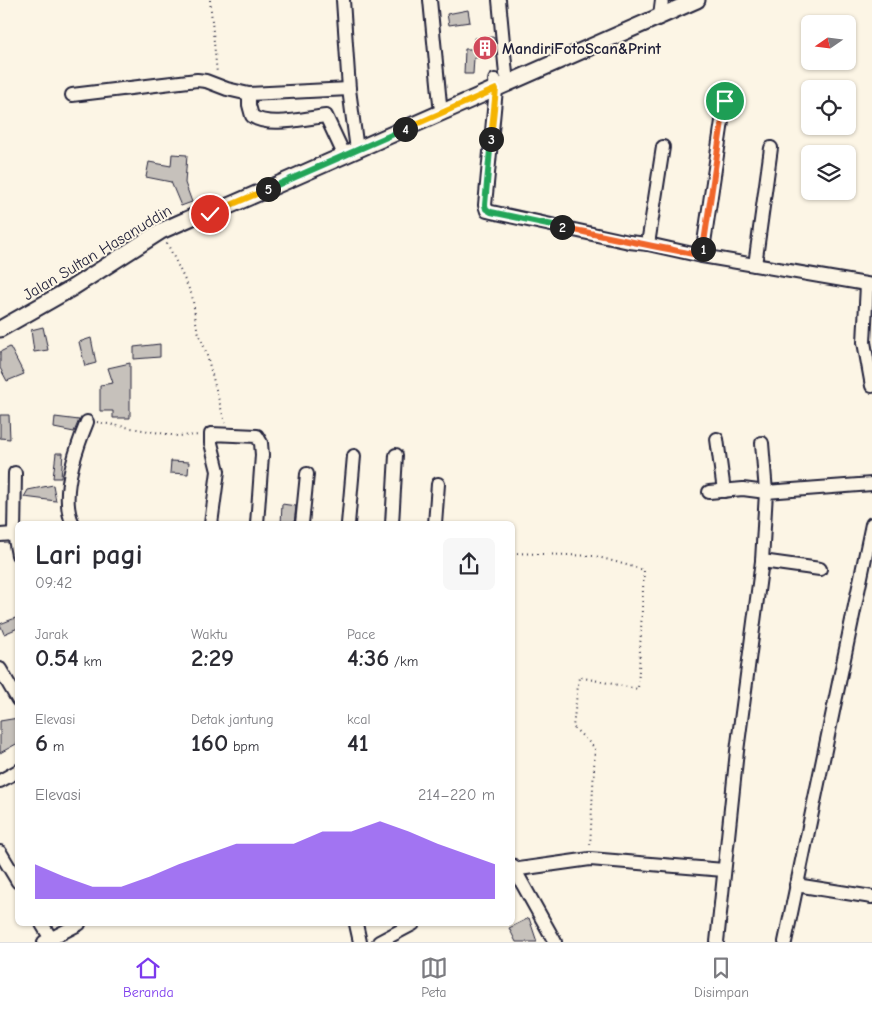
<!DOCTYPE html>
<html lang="id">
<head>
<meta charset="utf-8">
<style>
  body { margin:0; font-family:"Comic Neue",sans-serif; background:#f7f7f7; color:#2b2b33; height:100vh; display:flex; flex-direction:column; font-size:19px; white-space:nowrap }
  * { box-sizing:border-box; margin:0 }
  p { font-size:16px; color:#7c7c81 }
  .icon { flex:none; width:28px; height:28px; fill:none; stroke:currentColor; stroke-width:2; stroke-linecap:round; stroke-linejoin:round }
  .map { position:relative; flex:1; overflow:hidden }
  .drawer { position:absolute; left:15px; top:521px; width:500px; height:405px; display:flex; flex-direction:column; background:#fff; border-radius:8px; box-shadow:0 1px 4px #0004 }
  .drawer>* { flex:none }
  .needle { width:32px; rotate:256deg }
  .buttons { position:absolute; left:801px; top:15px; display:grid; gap:10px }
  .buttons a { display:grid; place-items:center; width:55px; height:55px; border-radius:8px; background:#fff; box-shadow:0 1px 4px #0004; font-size:25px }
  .pin { position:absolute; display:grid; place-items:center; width:42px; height:42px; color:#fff; margin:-21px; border:2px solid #fff; border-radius:50%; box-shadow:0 1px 5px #0007 }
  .km { position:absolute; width:25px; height:25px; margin:-12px; border-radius:50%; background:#222; color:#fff; font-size:14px; line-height:25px; text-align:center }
  .round { display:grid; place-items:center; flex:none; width:52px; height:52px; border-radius:8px; background:#f7f7f7 }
  .summary { display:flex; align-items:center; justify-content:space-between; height:85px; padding:0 20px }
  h1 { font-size:28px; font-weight:600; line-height:38px }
  .stats { display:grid; grid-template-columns:repeat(3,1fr); gap:8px; height:85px; padding:5px 20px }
  .stats div { display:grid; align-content:center }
  .stats b { font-size:25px; font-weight:600 }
  .stats small { font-size:14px; font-weight:400 }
  .stats p { font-size:14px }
  .chart { height:140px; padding:10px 20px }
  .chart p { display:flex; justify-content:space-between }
  .chart svg { width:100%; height:90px; margin-top:5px; fill:#7c3aed; opacity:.7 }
  .dock { display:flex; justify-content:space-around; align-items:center; height:70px; border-top:1px solid #e1e1e2; background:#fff; font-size:14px; color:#7c7c81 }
  .dock a { display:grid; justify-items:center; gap:2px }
  .dock .on { color:#7c3aed }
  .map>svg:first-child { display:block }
  .building { fill:#c6c1bb; stroke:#22223b }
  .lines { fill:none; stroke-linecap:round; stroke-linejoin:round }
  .minor-casing { stroke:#22223b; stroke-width:16 }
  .major-casing { stroke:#22223b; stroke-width:19 }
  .path { stroke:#22223b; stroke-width:2; stroke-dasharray:1 4; stroke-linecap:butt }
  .minor { stroke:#fcf5e5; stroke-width:12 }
  .major { stroke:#fcf5e5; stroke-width:15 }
  .split-1-casing { stroke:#fff; stroke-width:10 }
  .split-2-casing { stroke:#fff; stroke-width:10 }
  .split-3-casing { stroke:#fff; stroke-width:10 }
  .split-4-casing { stroke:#fff; stroke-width:10 }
  .split-5-casing { stroke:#fff; stroke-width:10 }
  .split-6-casing { stroke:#fff; stroke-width:10 }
  .split-1 { stroke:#f0652b; stroke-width:6 }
  .split-2 { stroke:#f0652b; stroke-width:6 }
  .split-3 { stroke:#22a559; stroke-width:6 }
  .split-4 { stroke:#f5b400; stroke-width:6 }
  .split-5 { stroke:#22a559; stroke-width:6 }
  .split-6 { stroke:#f5b400; stroke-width:6 }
  .labels { text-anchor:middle; stroke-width:4; stroke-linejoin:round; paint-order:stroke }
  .poi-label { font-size:16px; font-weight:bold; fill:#22223b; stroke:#fcf5e5; text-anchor:start }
  .street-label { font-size:16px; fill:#22223b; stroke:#fcf5e5 }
</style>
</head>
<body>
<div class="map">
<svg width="872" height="942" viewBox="0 0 872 942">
  <rect width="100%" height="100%" fill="#fcf5e5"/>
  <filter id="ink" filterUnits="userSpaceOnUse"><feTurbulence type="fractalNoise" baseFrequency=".02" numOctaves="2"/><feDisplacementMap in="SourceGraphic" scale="10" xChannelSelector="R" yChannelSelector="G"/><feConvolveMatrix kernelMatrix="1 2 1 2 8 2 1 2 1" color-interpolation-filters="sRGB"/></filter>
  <g filter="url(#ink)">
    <!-- building -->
    <g class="building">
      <path d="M468 10 470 22 449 25 447 14Z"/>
      <path d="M494 37 495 57 474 58 473 74H464L465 49H475L474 38Z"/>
      <path d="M172 154 187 155 185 183 192 202 181 206 171 182 146 177 149 162 171 166Z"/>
      <path d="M43 327 48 350 34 352 31 330Z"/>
      <path d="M91 338 96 363 85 366 79 342Z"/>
      <path d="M160 344V357L134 359V347Z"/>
      <path d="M10 347 24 374 7 381 0 368V352Z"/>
      <path d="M130 363V418H113V411H100V385L113 383 108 368Z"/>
      <path d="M0 415H9L10 439 0 438Z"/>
      <path d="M55 417 79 420 74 432 54 428Z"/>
      <path d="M56 453H63L61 478H53Z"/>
      <path d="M171 461 189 462 188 474 170 473Z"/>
      <path d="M53 485 56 501 24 497 28 490Z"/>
      <path d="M282 504 296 506 294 524H281Z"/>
      <path d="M18 617V628L4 634 0 624Z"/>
      <path d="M18 718V743L0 753V721Z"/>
      <path d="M529 918 537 942H516L509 928Z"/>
    </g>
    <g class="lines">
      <defs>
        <g id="minor">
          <path d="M343 0 349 89 357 150"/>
          <path d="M430 0 440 104"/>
          <path d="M499 0 506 74"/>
          <path d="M660 16 662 0"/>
          <path d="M495 80 496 89 485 205 487 211 629 242 648 244 702 256 872 285"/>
          <path d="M249 94V105L252 116C269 128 306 118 326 116L341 148"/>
          <path d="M72 95 197 80 206 81 227 89 249 94 349 89"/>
          <path d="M648 244 663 147"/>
          <path d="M702 256 725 101"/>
          <path d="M755 265 771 148"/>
          <path d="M867 285 864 342 872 386"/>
          <path d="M717 439 724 491"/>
          <path d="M15 473 14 534 18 555"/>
          <path d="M709 492 743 489 766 492 872 484"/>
          <path d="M73 524C59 497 76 449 87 422"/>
          <path d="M211 524 218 471 211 443V434L257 436 261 443 262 455 257 524"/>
          <path d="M302 524 307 474"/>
          <path d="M348 524 354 456"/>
          <path d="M392 524 396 455"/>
          <path d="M435 524 438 484"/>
          <path d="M0 535 14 534"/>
          <path d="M762 561 820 569"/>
          <path d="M0 669 18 700"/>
          <path d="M0 781 18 771"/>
          <path d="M0 852 18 882"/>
          <path d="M512 865 555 942"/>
          <path d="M512 870 590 859 724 870"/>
          <path d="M796 885 872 897"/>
          <path d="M42 924 53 942"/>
          <path d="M356 924 360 942"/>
          <path d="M44 942 79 924"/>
          <path d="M379 942 413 924"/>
          <path d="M717 942 737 751 762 561 766 492 762 443"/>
          <path d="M785 942 872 524"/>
        </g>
        <path id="major" d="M0 329 72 288 161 231 195 216 210 214 270 188 697 0"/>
      </defs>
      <!-- minor casing -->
      <use href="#minor" class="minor-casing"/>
      <!-- major casing -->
      <use href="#major" class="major-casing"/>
      <!-- path -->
      <g class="path">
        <path d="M210 0 217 74"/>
        <path d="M167 243 192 295 197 328 206 352 225 423"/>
        <path d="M97 422 177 436 201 435"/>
        <path d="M512 553 595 556 644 570 638 689 579 677 573 727 595 748 590 847"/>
      </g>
      <!-- minor -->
      <use href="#minor" class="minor"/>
      <!-- major -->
      <use href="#major" class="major"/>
    </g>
  </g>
  <g class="lines" filter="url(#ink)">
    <defs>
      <path id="split-1" d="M703 249 725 101"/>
      <path id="split-2" d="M562 227C609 238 656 246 702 256L703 249"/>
      <path id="split-3" d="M491 139 485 205 486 209 491 212 562 227"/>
      <path id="split-4" d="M405 129 496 89 491 139"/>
      <path id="split-5" d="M268 189 405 129"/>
      <path id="split-6" d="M210 214 268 189"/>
    </defs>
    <!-- split-1 casing -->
    <use href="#split-1" class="split-1-casing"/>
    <!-- split-2 casing -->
    <use href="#split-2" class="split-2-casing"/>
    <!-- split-3 casing -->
    <use href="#split-3" class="split-3-casing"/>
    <!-- split-4 casing -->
    <use href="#split-4" class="split-4-casing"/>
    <!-- split-5 casing -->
    <use href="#split-5" class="split-5-casing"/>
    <!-- split-6 casing -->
    <use href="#split-6" class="split-6-casing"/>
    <!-- split-1 -->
    <use href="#split-1" class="split-1"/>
    <!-- split-2 -->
    <use href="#split-2" class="split-2"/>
    <!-- split-3 -->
    <use href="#split-3" class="split-3"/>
    <!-- split-4 -->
    <use href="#split-4" class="split-4"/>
    <!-- split-5 -->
    <use href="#split-5" class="split-5"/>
    <!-- split-6 -->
    <use href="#split-6" class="split-6"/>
  </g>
  <!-- icons -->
  <defs>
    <symbol id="building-disc" viewBox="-11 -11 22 22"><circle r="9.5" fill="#d1495b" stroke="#fcf5e5"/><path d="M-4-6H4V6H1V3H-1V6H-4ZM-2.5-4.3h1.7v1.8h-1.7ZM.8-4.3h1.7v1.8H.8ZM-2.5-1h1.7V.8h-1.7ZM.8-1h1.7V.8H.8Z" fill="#fff"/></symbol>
  </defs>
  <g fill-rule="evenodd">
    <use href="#building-disc" x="471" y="34" width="28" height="28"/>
  </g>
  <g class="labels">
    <!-- poi labels -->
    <g class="poi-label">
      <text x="502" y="54">MandiriFotoScan&amp;Print</text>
    </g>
    <!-- street labels -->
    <g class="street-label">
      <text transform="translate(97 252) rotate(-31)" y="6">Jalan Sultan Hasanuddin</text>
    </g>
  </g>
</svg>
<div class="buttons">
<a><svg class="needle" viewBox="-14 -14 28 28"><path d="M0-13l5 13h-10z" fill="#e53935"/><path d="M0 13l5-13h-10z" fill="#7c7c81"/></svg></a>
<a><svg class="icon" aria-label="locate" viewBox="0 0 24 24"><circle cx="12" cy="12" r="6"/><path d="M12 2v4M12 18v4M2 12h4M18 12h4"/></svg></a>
<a><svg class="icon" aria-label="layers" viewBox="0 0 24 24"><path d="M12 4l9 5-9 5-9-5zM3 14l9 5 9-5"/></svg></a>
</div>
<div class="pin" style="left:725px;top:101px;background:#1e9e55"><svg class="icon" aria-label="arrive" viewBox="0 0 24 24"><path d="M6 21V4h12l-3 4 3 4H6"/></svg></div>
<div class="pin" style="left:210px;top:214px;background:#d93025"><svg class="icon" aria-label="check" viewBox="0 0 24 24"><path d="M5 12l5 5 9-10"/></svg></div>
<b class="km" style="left:703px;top:249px">1</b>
<b class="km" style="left:562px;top:227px">2</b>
<b class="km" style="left:491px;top:139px">3</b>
<b class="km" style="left:405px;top:129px">4</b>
<b class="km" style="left:268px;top:189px">5</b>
<section class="drawer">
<div class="summary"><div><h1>Lari pagi</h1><p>09:42</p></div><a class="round"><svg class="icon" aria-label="share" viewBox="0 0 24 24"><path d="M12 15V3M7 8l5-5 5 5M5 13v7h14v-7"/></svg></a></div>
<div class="stats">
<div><p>Jarak</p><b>0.54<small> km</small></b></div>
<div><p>Waktu</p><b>2:29</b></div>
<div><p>Pace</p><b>4:36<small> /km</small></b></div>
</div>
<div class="stats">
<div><p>Elevasi</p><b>6<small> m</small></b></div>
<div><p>Detak jantung</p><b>160<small> bpm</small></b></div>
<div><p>kcal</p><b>41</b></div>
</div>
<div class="chart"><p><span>Elevasi</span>214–220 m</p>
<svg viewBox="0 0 160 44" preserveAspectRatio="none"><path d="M0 44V27L10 33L20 38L30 38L40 33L50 27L60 22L70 17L80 17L90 17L100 11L110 11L120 6L130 11L140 17L150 22L160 27V44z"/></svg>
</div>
</section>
</div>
<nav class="dock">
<a class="on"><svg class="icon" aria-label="home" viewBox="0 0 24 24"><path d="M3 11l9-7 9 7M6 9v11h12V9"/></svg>Beranda</a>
<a><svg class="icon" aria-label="map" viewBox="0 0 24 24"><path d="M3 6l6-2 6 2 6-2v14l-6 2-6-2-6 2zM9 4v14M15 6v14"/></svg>Peta</a>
<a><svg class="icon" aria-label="saved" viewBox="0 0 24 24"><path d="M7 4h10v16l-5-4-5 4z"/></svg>Disimpan</a>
</nav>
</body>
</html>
